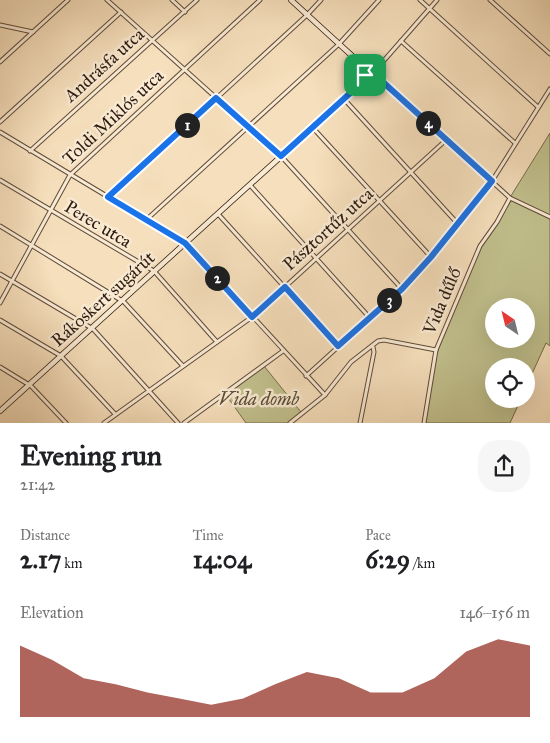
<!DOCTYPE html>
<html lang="en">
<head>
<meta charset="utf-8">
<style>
  body { margin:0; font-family:"IM FELL Great Primer",serif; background:#f6f6f6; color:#202124; height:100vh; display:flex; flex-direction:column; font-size:19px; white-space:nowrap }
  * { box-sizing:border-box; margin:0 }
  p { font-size:16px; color:#757577 }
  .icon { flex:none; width:28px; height:28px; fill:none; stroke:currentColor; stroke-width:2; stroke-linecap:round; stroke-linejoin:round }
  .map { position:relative; height:423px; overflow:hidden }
  .side { display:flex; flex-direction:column; background:#fff; flex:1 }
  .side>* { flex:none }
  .needle { width:32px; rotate:325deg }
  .tools { position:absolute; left:485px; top:298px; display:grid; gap:10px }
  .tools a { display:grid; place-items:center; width:50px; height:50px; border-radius:50%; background:#fff; box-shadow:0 5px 20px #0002; font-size:25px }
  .pin { position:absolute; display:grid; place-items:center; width:42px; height:42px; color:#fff; margin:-21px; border-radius:10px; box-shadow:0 2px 8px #0006 }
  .km { position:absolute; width:25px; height:25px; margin:-12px; border-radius:50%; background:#222; color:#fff; font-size:14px; line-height:25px; text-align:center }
  .round { display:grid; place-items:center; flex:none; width:52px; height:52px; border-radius:20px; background:#f6f6f6 }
  .headline { display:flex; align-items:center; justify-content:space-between; height:85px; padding:0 20px }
  h1 { font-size:28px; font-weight:700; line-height:38px }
  .metrics { display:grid; grid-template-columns:repeat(3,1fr); gap:8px; height:85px; padding:5px 20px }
  .metrics div { display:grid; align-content:center }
  .metrics b { font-size:25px; font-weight:700 }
  .metrics small { font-size:14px; font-weight:400 }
  .metrics p { font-size:14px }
  .chart { height:140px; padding:10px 20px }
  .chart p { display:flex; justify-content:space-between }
  .chart svg { width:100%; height:90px; margin-top:5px; fill:#8f2418; opacity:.7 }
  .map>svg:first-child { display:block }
  .green { fill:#c1c08d; stroke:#776d4e; fill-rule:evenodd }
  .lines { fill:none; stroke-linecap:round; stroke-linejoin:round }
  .street-casing { stroke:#5f4b3a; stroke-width:5 }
  .secondary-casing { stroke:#2d1a0e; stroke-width:6 }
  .street { stroke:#f9ead3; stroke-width:3 }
  .secondary { stroke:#f9ead3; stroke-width:4.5 }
  .route-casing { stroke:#fff; stroke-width:10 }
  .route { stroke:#1a73e8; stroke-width:6 }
  .labels { text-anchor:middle; stroke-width:5; stroke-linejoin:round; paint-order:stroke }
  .street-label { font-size:18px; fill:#2d1a0e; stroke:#f9ead3 }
  .park-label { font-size:18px; font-style:italic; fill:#594c34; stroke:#f9ead3 }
</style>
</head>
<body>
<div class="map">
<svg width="550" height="423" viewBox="0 0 550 423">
  <rect width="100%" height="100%" fill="#f6dfbc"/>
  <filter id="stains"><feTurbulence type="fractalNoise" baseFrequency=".004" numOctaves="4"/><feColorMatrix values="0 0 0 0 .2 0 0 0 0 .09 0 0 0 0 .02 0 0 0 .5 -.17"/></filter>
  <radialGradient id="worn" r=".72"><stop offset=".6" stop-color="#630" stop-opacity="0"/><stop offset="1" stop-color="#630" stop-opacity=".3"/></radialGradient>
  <!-- green -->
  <g class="green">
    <path d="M550 133V346L546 343 526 387V366H494V399H521L510 423H424L437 353 460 291 482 246 511 201 509 199ZM494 306H526V339H494Z"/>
    <path d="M264 366 301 412 288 423H246L226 395Z"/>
  </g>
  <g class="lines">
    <defs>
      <g id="street">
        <path d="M107 0 281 156 402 289"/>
        <path d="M172 0 185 12"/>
        <path d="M420 0 538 107"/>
        <path d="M490 0 550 54"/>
        <path d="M0 25 33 32"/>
        <path d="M401 41 515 143"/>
        <path d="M0 62 68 0"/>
        <path d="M373 73 510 198 550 217"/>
        <path d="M365 75 373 73 437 0"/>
        <path d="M344 99 458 224"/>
        <path d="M0 122 121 12"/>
        <path d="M313 128 431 257"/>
        <path d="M0 132 185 243 325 395"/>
        <path d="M30 151 197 0"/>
        <path d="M0 180 154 271 217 342"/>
        <path d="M250 185 370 318"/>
        <path d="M109 197 307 15 321 0"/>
        <path d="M218 214 338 346"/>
        <path d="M146 220 339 44 379 0"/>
        <path d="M0 226 124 302 183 366"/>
        <path d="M0 274 93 329 178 423"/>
        <path d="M0 303 70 175 260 0"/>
        <path d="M0 320 61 356 115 414"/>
        <path d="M0 367 31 386 66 423"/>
        <path d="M306 376 402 289 431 257 492 181 550 89"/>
        <path d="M104 423 252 317 446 140"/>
        <path d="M184 423 283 351"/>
        <path d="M290 423 325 395 351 362 378 341 384 340 436 350"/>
        <path d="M360 423 374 352 373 347"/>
        <path d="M424 423 436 350 480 246 497 222 510 198"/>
      </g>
      <path id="secondary" d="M0 411 362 83 365 72 361 64 291 0"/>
    </defs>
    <!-- street casing -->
    <use href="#street" class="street-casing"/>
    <!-- secondary casing -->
    <use href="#secondary" class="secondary-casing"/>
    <!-- street -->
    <use href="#street" class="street"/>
    <!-- secondary -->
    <use href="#secondary" class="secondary"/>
  </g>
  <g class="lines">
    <defs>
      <path id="route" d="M373 73 492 181 431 257 402 289 338 346 285 287 252 317 185 243 108 197 216 98 281 156 358 86 362 83 365 75Z"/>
    </defs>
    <!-- route casing -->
    <use href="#route" class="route-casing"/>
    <!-- route -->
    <use href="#route" class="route"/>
  </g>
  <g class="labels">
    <!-- street labels -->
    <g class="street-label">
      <text transform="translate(104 65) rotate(-42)" y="6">Andrásfa utca</text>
      <text transform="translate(113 117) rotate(-43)" y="6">Toldi Miklós utca</text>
      <text transform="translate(98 224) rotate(31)" y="6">Perec utca</text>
      <text transform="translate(328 229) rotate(-42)" y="6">Pásztortűz utca</text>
      <text transform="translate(103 299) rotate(-42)" y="6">Rákoskert sugárút</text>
      <text transform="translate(442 301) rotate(-67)" y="6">Vida dűlő</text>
    </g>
    <!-- park labels -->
    <g class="park-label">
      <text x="259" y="405">Vida domb</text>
    </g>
  </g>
  <rect width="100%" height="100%" filter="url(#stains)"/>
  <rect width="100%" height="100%" fill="url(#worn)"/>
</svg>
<div class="tools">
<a><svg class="needle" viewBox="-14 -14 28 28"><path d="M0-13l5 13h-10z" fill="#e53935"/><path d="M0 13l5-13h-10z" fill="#757577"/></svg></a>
<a><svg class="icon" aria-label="locate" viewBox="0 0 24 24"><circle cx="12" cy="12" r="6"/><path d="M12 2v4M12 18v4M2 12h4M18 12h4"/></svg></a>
</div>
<div class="pin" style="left:365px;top:75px;background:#1e9e55"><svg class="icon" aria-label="arrive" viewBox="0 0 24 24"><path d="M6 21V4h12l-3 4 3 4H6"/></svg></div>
<b class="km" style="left:187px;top:125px">1</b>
<b class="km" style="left:217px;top:278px">2</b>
<b class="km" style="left:389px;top:300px">3</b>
<b class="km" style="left:428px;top:123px">4</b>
</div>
<section class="side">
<div class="headline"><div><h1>Evening run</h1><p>21:42</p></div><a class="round"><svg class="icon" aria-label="share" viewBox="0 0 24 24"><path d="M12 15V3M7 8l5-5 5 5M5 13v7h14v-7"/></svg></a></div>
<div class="metrics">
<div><p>Distance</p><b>2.17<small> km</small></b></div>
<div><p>Time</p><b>14:04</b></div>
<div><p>Pace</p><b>6:29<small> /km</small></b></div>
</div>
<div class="chart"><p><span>Elevation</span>146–156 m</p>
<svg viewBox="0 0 160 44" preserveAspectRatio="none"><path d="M0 44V9L10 16L20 25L30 28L40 32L50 35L60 38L70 35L80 28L90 22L100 25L110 32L120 32L130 25L140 12L150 6L160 9V44z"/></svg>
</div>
</section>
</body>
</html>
